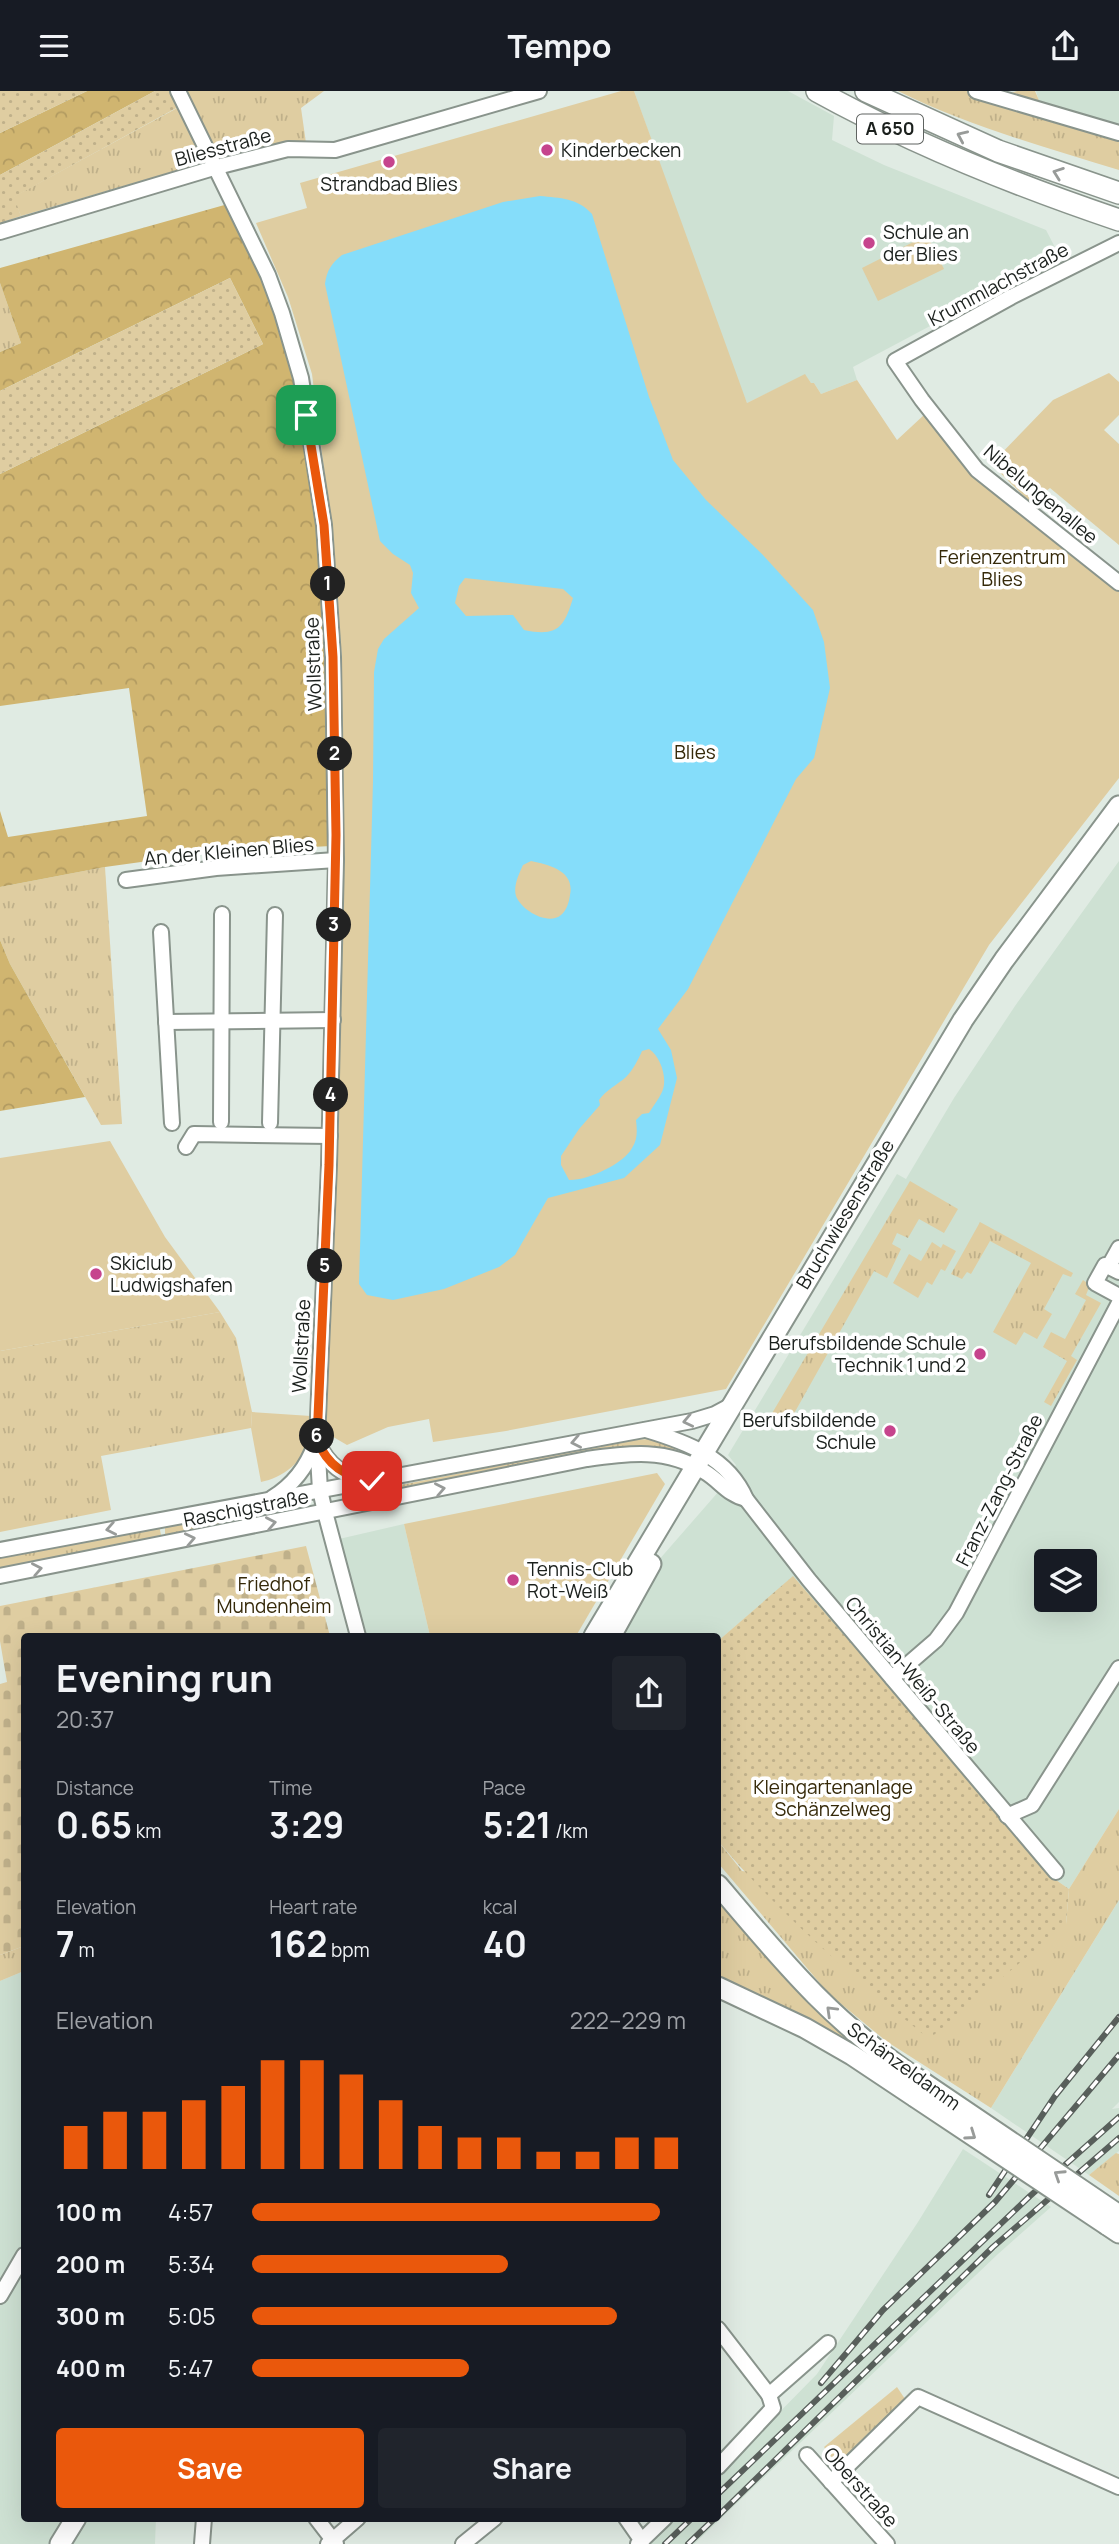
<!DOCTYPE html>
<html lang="en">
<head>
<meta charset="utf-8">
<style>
  body { margin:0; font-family:Manrope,sans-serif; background:#20242c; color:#f1f3f6; height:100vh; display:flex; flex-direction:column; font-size:26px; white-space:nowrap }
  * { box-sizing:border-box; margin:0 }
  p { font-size:23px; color:#9ea1a6 }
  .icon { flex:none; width:38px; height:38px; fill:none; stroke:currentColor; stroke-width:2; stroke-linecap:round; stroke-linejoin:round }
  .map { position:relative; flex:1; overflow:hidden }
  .sheet { position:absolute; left:21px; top:1542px; width:700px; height:889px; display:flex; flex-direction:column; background:#171b24; border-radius:7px; box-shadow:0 7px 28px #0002 }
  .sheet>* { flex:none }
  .buttons { position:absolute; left:1034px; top:1458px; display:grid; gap:14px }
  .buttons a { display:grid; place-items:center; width:63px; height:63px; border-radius:7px; background:#171b24; box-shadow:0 7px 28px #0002; font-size:35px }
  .pin { position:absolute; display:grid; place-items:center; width:60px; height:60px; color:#fff; margin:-30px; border-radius:14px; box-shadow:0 4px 10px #0006 }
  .km { position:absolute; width:35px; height:35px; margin:-18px; border-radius:50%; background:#222; color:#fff; font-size:19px; line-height:35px; text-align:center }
  .round { display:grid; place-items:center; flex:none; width:74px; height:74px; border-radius:7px; background:#20242c }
  .overview { display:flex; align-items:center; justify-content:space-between; height:119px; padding:0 35px }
  h1 { font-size:38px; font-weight:700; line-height:52px }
  .figures { display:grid; grid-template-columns:repeat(3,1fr); gap:10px; height:119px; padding:7px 35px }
  .figures div { display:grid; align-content:center }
  .figures b { font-size:35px; font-weight:700 }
  .figures small { font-size:19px; font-weight:400 }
  .figures p { font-size:19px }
  .chart { height:196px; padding:14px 35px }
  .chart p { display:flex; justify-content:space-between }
  .chart svg { width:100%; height:126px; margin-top:7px; stroke:#ea580c; stroke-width:6 }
  .button { display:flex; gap:14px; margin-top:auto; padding:14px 35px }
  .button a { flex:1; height:80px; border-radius:7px; background:#ea580c; color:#fff; font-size:28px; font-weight:700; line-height:80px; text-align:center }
  .button a+a { background:#20242c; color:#f1f3f6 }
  ul { padding:0 35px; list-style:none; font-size:23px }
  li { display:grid; grid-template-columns:112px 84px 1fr; align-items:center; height:52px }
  li i { height:18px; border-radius:9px; background:#ea580c }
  header { display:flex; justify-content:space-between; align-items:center; height:91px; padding:0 35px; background:#171b24; font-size:32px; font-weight:700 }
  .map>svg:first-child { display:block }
  .built { fill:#cee1d3; fill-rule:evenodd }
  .grass { fill:url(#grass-tufts) }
  .forest { fill:url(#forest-crowns) }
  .cemetery { fill:url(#cemetery-stones) }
  .park { fill:#dfcda1 }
  .garden { fill:url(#garden-dots) }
  .water { fill:#85ddfa; fill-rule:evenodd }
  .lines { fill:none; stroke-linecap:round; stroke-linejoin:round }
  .minor-casing { stroke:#89948c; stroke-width:18 }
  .major-casing { stroke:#89948c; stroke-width:23 }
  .highway-casing { stroke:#89948c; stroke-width:24 }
  .minor { stroke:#fff; stroke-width:14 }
  .major { stroke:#fff; stroke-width:19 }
  .highway { stroke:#fff; stroke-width:21 }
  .rail-casing { stroke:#585f5b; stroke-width:6 }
  .rail { stroke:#fff; stroke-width:3.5; stroke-dasharray:10; stroke-linecap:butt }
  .major-bridge-casing { stroke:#89948c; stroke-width:23; stroke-linecap:butt }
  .major-bridge { stroke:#fff; stroke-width:19 }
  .oneway { stroke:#989b99 }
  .route-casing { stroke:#fff; stroke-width:14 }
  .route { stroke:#ea580c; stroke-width:9 }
  .poi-dot { fill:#c6448d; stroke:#fff; stroke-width:2.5 }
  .labels { text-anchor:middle; stroke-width:7; stroke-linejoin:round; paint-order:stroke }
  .shield { fill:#fff; stroke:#5f6361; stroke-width:2 }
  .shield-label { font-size:18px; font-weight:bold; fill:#1b201d }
  .street-label { font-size:19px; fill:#1b201d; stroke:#fff }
  .poi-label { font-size:19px; fill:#1b201d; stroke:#fff; text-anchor:start }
  .park-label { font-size:19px; fill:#352909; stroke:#fff }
</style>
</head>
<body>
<header><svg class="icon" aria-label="menu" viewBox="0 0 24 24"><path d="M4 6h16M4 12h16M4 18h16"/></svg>Tempo<svg class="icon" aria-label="share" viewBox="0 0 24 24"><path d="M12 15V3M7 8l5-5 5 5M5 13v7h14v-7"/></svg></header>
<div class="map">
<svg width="1119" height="2453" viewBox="0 0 1119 2453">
  <defs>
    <pattern id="grass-tufts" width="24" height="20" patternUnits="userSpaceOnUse" patternTransform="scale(1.75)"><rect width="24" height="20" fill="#dfcda1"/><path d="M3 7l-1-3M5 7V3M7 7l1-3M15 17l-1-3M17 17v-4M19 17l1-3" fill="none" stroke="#bfb08a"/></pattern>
    <pattern id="forest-crowns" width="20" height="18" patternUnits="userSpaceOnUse" patternTransform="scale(1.75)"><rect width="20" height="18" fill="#d0b570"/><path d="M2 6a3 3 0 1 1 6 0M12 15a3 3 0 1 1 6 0" fill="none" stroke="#b29b61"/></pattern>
    <pattern id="cemetery-stones" width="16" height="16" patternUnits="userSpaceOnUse" patternTransform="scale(1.75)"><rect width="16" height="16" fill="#dfcda1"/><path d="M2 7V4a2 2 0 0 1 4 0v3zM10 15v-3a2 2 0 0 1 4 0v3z" fill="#bfb08a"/></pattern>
    <pattern id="garden-dots" width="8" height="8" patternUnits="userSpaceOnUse" patternTransform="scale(1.75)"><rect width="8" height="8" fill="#dfcda1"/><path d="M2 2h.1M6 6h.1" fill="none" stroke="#bfb08a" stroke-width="1.8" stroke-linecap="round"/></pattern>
  </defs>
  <rect width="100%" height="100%" fill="#e0ebe3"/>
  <!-- built -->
  <g class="built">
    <path d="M634 0H788L834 25 832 49 884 74 1046 139 1060 166 853 276 857 289 821 303 814 292H811L805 284 747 312 730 271Z"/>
    <path d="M1036 0H1119V36L1040 14Z"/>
    <path d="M1119 770V1718L1069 1798 1056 1789 793 1486 718 1550V1545H611L644 1486 726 1392 736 1374 728 1364 897 1083 906 1088 954 1007 1015 915ZM1046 1470H1085V1508H1046Z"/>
    <path d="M404 1433 430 1545H367L339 1448Z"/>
    <path d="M1119 1809V2011L1112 2018 1119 2017V2060L1089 2084 991 2017Z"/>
    <path d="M24 1880V2427H156L155 2453H0V1890Z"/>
    <path d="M963 2058 1051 2116 998 2163 694 2453H649L674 2427H718V2384L817 2283 918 2131Z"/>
  </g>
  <!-- grass -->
  <g class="grass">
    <path d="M171 0H324L301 17 306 52 206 71 21 125 13 106 179 16Z"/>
    <path d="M898 0H1007L1008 3 1017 0H1035L1041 14 1119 36V79C1045 56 968 35 898 0Z"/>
    <path d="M0 192 21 252 0 261Z"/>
    <path d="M105 776 122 1033 101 1034 10 873 0 849V796Z"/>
    <path d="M910 1090 958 1118 944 1142 919 1128 908 1147 897 1142 892 1153 901 1158 887 1187 874 1180 787 1335 771 1324Z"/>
    <path d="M980 1131 1073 1182 1071 1186 1063 1183 1044 1218 1052 1223 1037 1248 1024 1241 1016 1254 993 1241 1031 1172 990 1150 971 1183 967 1181 962 1188 951 1183Z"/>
    <path d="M932 1151 941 1157 943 1153 956 1160 945 1180 941 1178 932 1194 927 1191 918 1207 893 1192 909 1163 921 1170Z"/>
    <path d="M1083 1189 1090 1194 1086 1204 1101 1212 1071 1265 1077 1269 1051 1315 1044 1311 1067 1270 1043 1256 1051 1241 1065 1248 1086 1209 1075 1203Z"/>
    <path d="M220 1221 236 1247 252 1321 251 1337 101 1365 111 1419 0 1441V1260Z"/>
    <path d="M650 1348 679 1354 674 1361C625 1344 555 1368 505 1378 452 1389 399 1400 346 1411L345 1405 577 1359 629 1349Z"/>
    <path d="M303 1410 304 1414 235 1427 199 1441 165 1447V1435Z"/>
    <path d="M158 1429 163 1454 0 1485V1459Z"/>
    <path d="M1119 1718V1809L991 2017 886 1950 829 1903 718 1772V1750L742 1780 1066 1833 1069 1798Z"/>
    <path d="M718 1806 869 1963 718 1888Z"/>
    <path d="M24 1855V1880L0 1890V1864Z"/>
    <path d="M1116 2062 1119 2063V2105L1089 2084Z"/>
    <path d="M897 2296 905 2308 885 2333 840 2377 824 2356Z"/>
  </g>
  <!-- forest -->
  <g class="forest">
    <path d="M87 0H155L0 84V42Z"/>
    <path d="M228 113 261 184 297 287 319 437 328 566 331 755 213 761 105 776 0 796V720L8 746 147 725 129 597 0 615V383L263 253 230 187 0 300V261L21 252 0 192V177Z"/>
    <path d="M0 849 10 873 85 1006 0 1020Z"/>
  </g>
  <!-- cemetery -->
  <path class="cemetery" d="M306 1455 330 1545H24V1855L0 1864V1593L7 1591 0 1550V1515Z"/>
  <!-- park -->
  <g class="park">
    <path d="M621 0H634L747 312 805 283 811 292H814L821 303 857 289 897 349 925 323 974 382 1119 501V687L989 854 726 1298 506 1340 433 1351 429 1328 388 1336 347 1354 323 1340 342 770V569L331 434 312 283 288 206 256 132 307 117 300 92Z"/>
    <path d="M927 144 944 178 878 210 862 177Z"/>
    <path d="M1109 282 1119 291V324L1104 339 1119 353V454L1050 397 1031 412 991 373 1053 309Z"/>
    <path d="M110 1050 165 1146 220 1221 0 1260V1067Z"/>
    <path d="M252 1321 311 1325C311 1332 312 1341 310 1348 305 1370 282 1387 261 1391L251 1337Z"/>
    <path d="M657 1382 665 1393 576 1545H430L404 1433Z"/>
  </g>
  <!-- garden -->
  <g class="garden">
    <path d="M0 0H87L0 42Z"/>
    <path d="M155 0H171L180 15 14 106 21 125 0 132V84Z"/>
    <path d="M230 187 263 253 0 383V300Z"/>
    <path d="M793 1485 1056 1789 1069 1798 1066 1833 929 1948C854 1887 780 1824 718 1750V1550Z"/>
  </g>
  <!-- water -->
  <path class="water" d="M540 105C560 107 578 107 592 123L649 306 673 369 706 409 762 463 813 519 824 551 830 597 814 667 796 688 688 898 658 938 671 959 677 987 660 1054 624 1087 548 1107 515 1164 499 1176 444 1198 393 1209 367 1204 359 1193 373 690 374 581 378 558 384 548 419 517 411 502 413 482 410 474 393 463 380 450 325 193C327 179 331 173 342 164L503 111ZM465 487 563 498 573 507C564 537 557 546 524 539L513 524 466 525 455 512 459 495ZM531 770C550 774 575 780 570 804 569 811 567 819 561 824 548 835 521 819 516 805 513 795 519 783 523 774ZM649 958C661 966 668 988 662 1001 659 1008 653 1015 649 1022L642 1023 636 1029C637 1039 638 1048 632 1057 624 1073 586 1090 569 1089L561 1074V1065L579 1038 600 1014 599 1009C606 999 617 994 626 986 633 979 638 969 642 960Z"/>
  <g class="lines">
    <defs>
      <g id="minor">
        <path d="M178 0 268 184 282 222 301 287 324 434 333 566 336 769 329 1074 317 1349 320 1399 325 1421 358 1545"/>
        <path d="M976 0 1119 42"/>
        <path d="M0 141 217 76 288 58 335 59 539 0"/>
        <path d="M1119 152 1011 206 895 270 922 309 977 379 1119 492"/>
        <path d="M126 789 216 777 336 769"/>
        <path d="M161 841 172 1032"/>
        <path d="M166 931 333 929"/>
        <path d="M221 1031 222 823"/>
        <path d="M270 1032 275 824"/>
        <path d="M186 1056 194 1043 330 1045"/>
        <path d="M1109 1175 1119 1157"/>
        <path d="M1119 1181 1105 1174 1095 1192 1119 1205"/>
        <path d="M646 1339C686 1351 728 1366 746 1408L809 1489 1056 1781"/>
        <path d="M319 1354C328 1373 343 1385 364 1389"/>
        <path d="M272 1407C293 1394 307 1376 315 1353"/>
        <path d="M0 1459 692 1330 715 1323 730 1315"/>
        <path d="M0 1485 587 1368C629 1362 667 1357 705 1381 720 1390 728 1404 746 1408"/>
        <path d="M892 1587 936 1549 956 1522 1119 1212"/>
        <path d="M1007 1725 1032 1714 1119 1577"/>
        <path d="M0 2205 24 2164"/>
        <path d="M718 2238 769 2304"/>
        <path d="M807 2364 887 2453"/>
        <path d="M718 2376 773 2317 769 2304 828 2252"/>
        <path d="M831 2391 918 2306 1119 2396"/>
        <path d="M316 2427 336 2453"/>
        <path d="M626 2427 642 2450"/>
        <path d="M202 2453 204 2427"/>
        <path d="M328 2453 358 2427"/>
        <path d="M463 2453 495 2427"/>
        <path d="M638 2453 665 2427"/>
      </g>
      <g id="major">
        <path d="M594 1545 963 929 1004 869 1119 715"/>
        <path d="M611 1545 651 1473"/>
        <path d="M718 1794C782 1870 838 1938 924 1992"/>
        <path d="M718 1896 805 1937 852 1964 915 2006"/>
        <path d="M1107 2134 1119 2142"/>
        <path d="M60 2453 76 2427"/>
      </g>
      <g id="highway">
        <path d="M817 0C913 53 1015 94 1119 129"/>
        <path d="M866 0 998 60 1119 102"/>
      </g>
    </defs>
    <!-- minor casing -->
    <use href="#minor" class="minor-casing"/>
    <!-- major casing -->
    <use href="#major" class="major-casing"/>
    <!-- highway casing -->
    <use href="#highway" class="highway-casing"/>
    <!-- minor -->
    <use href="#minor" class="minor"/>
    <!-- major -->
    <use href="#major" class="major"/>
    <!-- highway -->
    <use href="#highway" class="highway"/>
    <defs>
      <g id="rail">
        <path d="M989 2104 1055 2005 1119 1926"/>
        <path d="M821 2292 883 2219 995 2111 1119 1964"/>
        <path d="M718 2403 1030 2105 1119 2026"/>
        <path d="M718 2425 993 2156 1119 2047"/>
        <path d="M665 2453 692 2427"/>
        <path d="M688 2453 715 2427"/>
      </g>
    </defs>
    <!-- rail casing -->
    <use href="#rail" class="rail-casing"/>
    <!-- rail -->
    <use href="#rail" class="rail"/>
    <defs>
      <g id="major-bridge">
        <path d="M924 1992 1116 2122"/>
        <path d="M915 2006 1107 2134"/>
      </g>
    </defs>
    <!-- major-bridge casing -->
    <use href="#major-bridge" class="major-bridge-casing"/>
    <!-- major-bridge -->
    <use href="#major-bridge" class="major-bridge"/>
  </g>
  <!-- one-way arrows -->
  <defs><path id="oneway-chevron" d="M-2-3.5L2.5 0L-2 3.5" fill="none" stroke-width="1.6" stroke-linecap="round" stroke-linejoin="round" transform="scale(1.75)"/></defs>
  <g class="oneway">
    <use href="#oneway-chevron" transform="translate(962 45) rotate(-156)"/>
    <use href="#oneway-chevron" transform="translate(1058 82) rotate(-160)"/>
    <use href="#oneway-chevron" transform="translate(688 1330) rotate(168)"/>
    <use href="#oneway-chevron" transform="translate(576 1351) rotate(169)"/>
    <use href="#oneway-chevron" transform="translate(440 1398) rotate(-11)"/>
    <use href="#oneway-chevron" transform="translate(271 1432) rotate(-11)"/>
    <use href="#oneway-chevron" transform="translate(111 1438) rotate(169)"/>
    <use href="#oneway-chevron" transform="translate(190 1448) rotate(-12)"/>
    <use href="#oneway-chevron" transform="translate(37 1478) rotate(-11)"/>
    <use href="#oneway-chevron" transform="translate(831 1920) rotate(-136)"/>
    <use href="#oneway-chevron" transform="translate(971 2044) rotate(35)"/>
    <use href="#oneway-chevron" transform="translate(1059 2084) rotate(-147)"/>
  </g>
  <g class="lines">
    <defs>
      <path id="route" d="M306 324 324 434 333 566 336 744 329 1074 317 1349C328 1375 344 1385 372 1390"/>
    </defs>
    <!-- route casing -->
    <use href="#route" class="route-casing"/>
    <!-- route -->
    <use href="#route" class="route"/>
  </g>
  <!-- markers -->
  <g class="poi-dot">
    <circle cx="547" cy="59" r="7"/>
    <circle cx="389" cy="71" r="7"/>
    <circle cx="869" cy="152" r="7"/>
    <circle cx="96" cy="1183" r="7"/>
    <circle cx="980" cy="1263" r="7"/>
    <circle cx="890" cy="1340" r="7"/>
    <circle cx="513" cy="1489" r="7"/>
  </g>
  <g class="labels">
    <!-- shield labels -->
    <rect class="shield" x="857" y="23.5" width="66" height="29" rx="5"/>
    <g class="shield-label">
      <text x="890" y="44">A 650</text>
    </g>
    <!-- street labels -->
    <g class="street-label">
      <text transform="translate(223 56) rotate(-15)" y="7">Bliesstraße</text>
      <text transform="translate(998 193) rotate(-28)" y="7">Krummlachstraße</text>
      <text transform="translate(1041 403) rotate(40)" y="7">Nibelungenallee</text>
      <text transform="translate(313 573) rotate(-92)" y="7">Wollstraße</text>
      <text transform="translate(229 760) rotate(-5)" y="7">An der Kleinen Blies</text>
      <text transform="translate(845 1123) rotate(-59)" y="7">Bruchwiesenstraße</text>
      <text transform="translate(301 1255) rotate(-87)" y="7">Wollstraße</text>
      <text transform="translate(999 1399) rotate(-63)" y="7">Franz-Zang-Straße</text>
      <text transform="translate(246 1417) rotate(-11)" y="7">Raschigstraße</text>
      <text transform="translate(913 1584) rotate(50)" y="7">Christian-Weiß-Straße</text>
      <text transform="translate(904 1975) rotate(36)" y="7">Schänzeldamm</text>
      <text transform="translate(861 2396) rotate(48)" y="7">Oberstraße</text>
    </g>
    <!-- poi labels -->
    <g class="poi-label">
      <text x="561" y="66">Kinderbecken</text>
      <text x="389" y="100" text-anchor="middle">Strandbad Blies</text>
      <text x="883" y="148">Schule an<tspan x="883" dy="22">der Blies</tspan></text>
      <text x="110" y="1179">Skiclub<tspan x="110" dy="22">Ludwigshafen</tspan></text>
      <text x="966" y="1259" text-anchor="end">Berufsbildende Schule<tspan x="966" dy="22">Technik 1 und 2</tspan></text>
      <text x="876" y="1336" text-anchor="end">Berufsbildende<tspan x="876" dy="22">Schule</tspan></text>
      <text x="527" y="1485">Tennis-Club<tspan x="527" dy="22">Rot-Weiß</tspan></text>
    </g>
    <!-- park labels -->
    <g class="park-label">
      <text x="1002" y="473">Ferienzentrum<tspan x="1002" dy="22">Blies</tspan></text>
      <text x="695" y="668">Blies</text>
      <text x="274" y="1500">Friedhof<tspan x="274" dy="22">Mundenheim</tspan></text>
      <text x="833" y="1703">Kleingartenanlage<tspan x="833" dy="22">Schänzelweg</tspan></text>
    </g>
  </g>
</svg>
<div class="buttons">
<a><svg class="icon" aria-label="layers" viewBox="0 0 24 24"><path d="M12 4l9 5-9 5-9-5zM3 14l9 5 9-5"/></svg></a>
</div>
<div class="pin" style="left:306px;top:324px;background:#1e9e55"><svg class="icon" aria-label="arrive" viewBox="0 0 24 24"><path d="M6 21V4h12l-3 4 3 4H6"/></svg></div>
<div class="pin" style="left:372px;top:1390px;background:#d93025"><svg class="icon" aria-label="check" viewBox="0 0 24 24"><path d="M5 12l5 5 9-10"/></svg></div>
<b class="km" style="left:328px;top:493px">1</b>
<b class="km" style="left:335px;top:663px">2</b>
<b class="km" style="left:334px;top:834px">3</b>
<b class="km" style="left:331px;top:1004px">4</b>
<b class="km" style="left:325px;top:1175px">5</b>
<b class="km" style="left:317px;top:1345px">6</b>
<section class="sheet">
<div class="overview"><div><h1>Evening run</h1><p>20:37</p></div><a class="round"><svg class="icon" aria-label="share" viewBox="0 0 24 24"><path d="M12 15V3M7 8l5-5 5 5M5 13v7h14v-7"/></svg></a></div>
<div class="figures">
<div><p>Distance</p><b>0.65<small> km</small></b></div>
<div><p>Time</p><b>3:29</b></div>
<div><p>Pace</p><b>5:21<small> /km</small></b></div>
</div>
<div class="figures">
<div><p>Elevation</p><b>7<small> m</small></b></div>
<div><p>Heart rate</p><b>162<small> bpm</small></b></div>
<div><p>kcal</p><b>40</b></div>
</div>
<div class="chart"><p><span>Elevation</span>222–229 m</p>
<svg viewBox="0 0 160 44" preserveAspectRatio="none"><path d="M5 44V29M15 44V24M25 44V24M35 44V20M45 44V15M55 44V6M65 44V6M75 44V11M85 44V20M95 44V29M105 44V33M115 44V33M125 44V38M135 44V38M145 44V33M155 44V33"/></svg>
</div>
<ul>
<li><b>100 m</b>4:57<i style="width:94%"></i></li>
<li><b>200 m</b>5:34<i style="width:59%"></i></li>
<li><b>300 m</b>5:05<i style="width:84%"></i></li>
<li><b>400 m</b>5:47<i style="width:50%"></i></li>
</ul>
<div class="button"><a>Save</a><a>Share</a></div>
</section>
</div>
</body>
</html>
